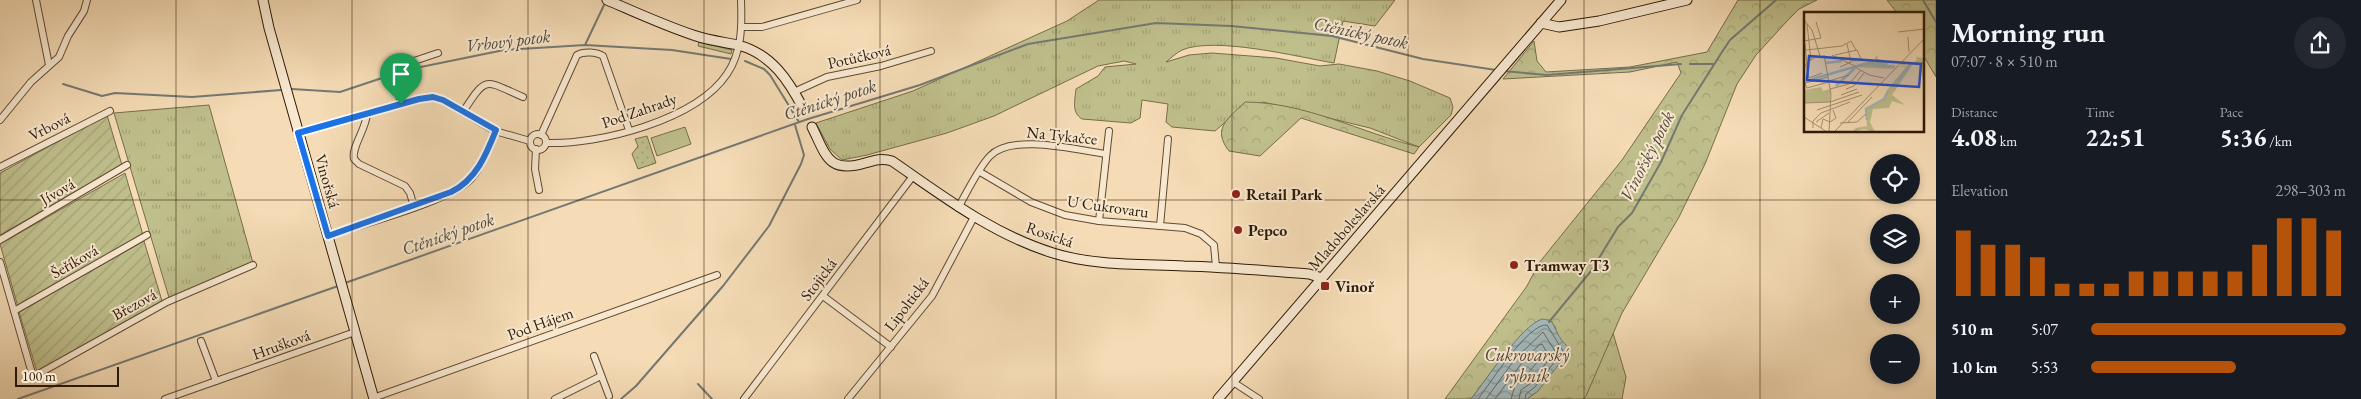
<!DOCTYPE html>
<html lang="en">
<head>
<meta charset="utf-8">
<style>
  body { margin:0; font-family:"EB Garamond",serif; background:#242831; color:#f1f3f6; height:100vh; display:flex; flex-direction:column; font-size:19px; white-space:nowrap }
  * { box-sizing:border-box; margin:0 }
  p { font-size:16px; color:#9ea1a6 }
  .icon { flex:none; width:28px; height:28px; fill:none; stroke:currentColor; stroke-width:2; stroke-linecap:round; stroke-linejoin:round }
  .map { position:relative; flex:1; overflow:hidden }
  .panel { display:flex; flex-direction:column; background:#171b24; width:425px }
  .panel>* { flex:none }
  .buttons { position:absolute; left:1870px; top:154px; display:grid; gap:10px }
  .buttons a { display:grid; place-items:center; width:50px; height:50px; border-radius:50%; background:#171b24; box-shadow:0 2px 8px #0003; font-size:25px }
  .scale { position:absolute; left:15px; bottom:12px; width:104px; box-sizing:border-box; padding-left:5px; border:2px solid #2f1b06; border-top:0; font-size:14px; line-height:18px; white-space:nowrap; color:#2f1b06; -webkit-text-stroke:4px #f8e8d0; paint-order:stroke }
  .pin { position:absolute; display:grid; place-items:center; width:42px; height:42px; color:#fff; margin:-51px -21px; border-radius:50% 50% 50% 0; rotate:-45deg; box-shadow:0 0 5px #0007 }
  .pin .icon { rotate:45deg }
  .round { display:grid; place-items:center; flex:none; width:52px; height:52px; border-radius:26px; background:#242831 }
  .summary { display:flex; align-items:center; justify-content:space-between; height:85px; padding:0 15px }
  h1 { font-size:28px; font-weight:700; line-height:38px }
  .stats { display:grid; grid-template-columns:repeat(3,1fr); gap:8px; height:85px; padding:5px 15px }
  .stats div { display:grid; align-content:center }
  .stats b { font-size:25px; font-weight:700 }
  .stats small { font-size:14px; font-weight:400 }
  .stats p { font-size:14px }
  .chart { height:140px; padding:10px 15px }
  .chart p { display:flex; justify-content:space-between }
  .chart svg { width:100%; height:90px; margin-top:5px; stroke:#b45309; stroke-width:6 }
  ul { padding:0 15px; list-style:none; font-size:16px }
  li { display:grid; grid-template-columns:80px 60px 1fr; align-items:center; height:38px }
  li i { height:12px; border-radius:6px; background:#b45309 }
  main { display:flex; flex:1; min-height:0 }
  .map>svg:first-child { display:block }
  .grass { fill:url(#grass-tufts); stroke:#776d49 }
  .forest { fill:url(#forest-crowns); stroke:#776d49 }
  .park { fill:url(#park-dots); stroke:#776d49 }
  .garden { fill:url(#garden-furrows); stroke:#776d49 }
  .pitch { fill:#bfbf8c; stroke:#776d49 }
  .water { fill:url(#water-waves); stroke:#757972 }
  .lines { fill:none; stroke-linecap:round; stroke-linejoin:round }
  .shore { stroke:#696a60; stroke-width:1 }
  .stream { stroke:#757972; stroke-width:2 }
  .street-casing { stroke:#604b32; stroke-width:8 }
  .secondary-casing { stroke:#2f1b06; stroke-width:11 }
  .street { stroke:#f8e8d0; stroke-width:6 }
  .secondary { stroke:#f8e8d0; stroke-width:9 }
  .route-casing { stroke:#fff; stroke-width:10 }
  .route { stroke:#1a73e8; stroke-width:6 }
  .grid { fill:none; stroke:#2f1b06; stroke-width:1; stroke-opacity:0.55 }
  .poi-dot { fill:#8f2418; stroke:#f8e8d0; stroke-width:2 }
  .labels { text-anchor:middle; stroke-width:4; stroke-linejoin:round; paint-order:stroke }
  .street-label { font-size:16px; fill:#2f1b06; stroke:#f8e8d0 }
  .poi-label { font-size:16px; font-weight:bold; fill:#2f1b06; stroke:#f8e8d0; text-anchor:start }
  .water-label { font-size:18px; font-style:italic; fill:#524a3c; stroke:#f8e8d0 }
  .inset-river { fill:none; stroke:#a3b8ba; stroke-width:2.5 }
  .inset-road { fill:none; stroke:#a68f70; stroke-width:1 }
  .view { fill:#1d4ed8; fill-opacity:0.15; stroke:#1d4ed8; stroke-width:2.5 }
  .inset-edge { fill:none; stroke:#2f1b06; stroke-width:2.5 }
</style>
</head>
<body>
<main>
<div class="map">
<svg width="1936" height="399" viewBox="0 0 1936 399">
  <defs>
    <pattern id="grass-tufts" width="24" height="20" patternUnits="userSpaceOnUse" patternTransform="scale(1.25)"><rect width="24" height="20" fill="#bfbf8c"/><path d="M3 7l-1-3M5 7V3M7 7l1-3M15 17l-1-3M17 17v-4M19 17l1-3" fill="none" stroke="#a4a477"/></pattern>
    <pattern id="forest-crowns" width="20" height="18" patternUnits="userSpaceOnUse" patternTransform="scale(1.25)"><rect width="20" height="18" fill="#bfbf8c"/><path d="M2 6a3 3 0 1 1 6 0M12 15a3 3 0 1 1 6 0" fill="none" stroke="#a4a477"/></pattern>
    <pattern id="park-dots" width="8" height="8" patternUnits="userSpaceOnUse" patternTransform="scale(1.25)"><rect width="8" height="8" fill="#bfbf8c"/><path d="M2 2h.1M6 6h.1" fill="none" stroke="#a4a477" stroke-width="1.8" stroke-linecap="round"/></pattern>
    <pattern id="garden-furrows" width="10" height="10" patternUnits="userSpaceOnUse" patternTransform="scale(1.25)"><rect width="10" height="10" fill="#bfbf8c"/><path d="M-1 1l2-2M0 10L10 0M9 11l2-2" fill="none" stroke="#a4a477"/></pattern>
    <pattern id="water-waves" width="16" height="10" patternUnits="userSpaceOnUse" patternTransform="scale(1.25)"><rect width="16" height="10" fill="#a3b8ba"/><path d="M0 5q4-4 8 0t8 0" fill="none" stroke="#859595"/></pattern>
  </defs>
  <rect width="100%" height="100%" fill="#f5dcb6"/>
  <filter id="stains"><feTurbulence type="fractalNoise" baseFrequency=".004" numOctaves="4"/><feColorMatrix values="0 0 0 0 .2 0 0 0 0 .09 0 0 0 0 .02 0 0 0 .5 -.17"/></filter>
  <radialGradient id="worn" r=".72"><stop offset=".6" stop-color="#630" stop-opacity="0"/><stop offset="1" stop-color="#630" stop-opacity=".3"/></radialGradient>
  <!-- grass -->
  <g class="grass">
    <path d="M1099 0H1395L1375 26 1343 21 1334 63C1298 57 1215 36 1182 50 1176 53 1171 58 1166 62L1189 55 1212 53 1276 58 1320 66 1339 64 1377 71 1410 81 1450 98 1453 107 1451 115 1419 147 1370 128 1263 102 1230 118 1215 131 1172 127 1166 122 1168 104 1142 100 1140 118 1131 123 1082 119C1071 112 1075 100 1076 89L1098 76 1105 67 1136 64 1124 61 1098 66 994 116 947 133 867 155 842 160 830 149 816 123 913 91 1067 21Z"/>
    <path d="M699 42 732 50 731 54 698 46Z"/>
    <path d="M209 105 253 263 170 301 114 113Z"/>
    <path d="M1613 333 1626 377 1622 399H1583Z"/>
  </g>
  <!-- forest -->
  <g class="forest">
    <path d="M1738 0H1817L1799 9 1788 20 1756 55 1737 84 1705 164 1679 217 1622 313 1586 396 1583 399H1527L1538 391 1556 328 1550 320 1538 321 1506 352 1471 399H1445L1527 286 1539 263 1622 160 1681 73 1677 62 1630 72 1503 79 1534 41 1537 61 1546 72 1630 67 1707 52Z"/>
    <path d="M1887 0H1936V77L1922 53V14H1898Z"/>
    <path d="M1245 102C1305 102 1362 133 1419 147L1414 154 1301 118 1260 156 1229 151C1211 128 1229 118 1245 102Z"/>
  </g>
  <!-- park -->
  <path class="park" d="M647 136 656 163 638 169 632 154 638 146 635 139Z"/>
  <!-- garden -->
  <g class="garden">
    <path d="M107 115 122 165 0 235V173Z"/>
    <path d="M125 173 143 235 18 307 0 244Z"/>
    <path d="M144 241 162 301 37 372 19 312Z"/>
  </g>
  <!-- pitch -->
  <path class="pitch" d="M685 127 691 144 657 156 651 138Z"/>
  <!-- water -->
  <path class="water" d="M1542 319C1553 320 1553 324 1557 332 1559 338 1566 345 1570 350L1538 391 1527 399H1471C1487 379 1520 327 1542 319Z"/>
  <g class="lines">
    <!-- shore -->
    <g class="shore">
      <path d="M1478 399C1490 384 1528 323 1547 325L1563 351 1535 387 1526 394 1525 399"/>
      <path d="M1486 399 1515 359 1543 332 1555 351 1531 383 1521 390 1519 399"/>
      <path d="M1495 399 1521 364 1539 345 1542 344 1546 351 1525 377 1515 386 1511 399"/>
    </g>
    <!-- stream -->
    <g class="stream">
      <path d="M1923 0 1936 22"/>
      <path d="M585 45 604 5"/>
      <path d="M745 61 764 69 770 75 799 122"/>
      <path d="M1690 64H1713"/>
      <path d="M1503 71 1547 75 1681 64"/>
      <path d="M63 84 102 96 115 93 192 97 281 90"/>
      <path d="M292 89 340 92 406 70 504 50 585 45 672 50 731 59"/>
      <path d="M345 283 808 119 920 85 1028 44 1156 23 1231 26 1332 36 1423 59 1496 70"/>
      <path d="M1549 322 1591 271 1618 227 1632 213 1661 162 1682 115 1722 52 1730 40 1776 0"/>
      <path d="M698 384 712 399"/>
      <path d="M18 399 338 286"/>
      <path d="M621 399 636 386 723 286 769 226 801 164 804 155 795 125"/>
    </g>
    <defs>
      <g id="street">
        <path d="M36 0 49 65"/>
        <path d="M742 27H762L857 0"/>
        <path d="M794 92 827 77 881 66 931 51"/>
        <path d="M401 104 396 81 406 74 408 63 438 53"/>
        <path d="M463 112C487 75 484 80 523 97"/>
        <path d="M367 114C366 129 351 148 354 159L359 164 405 186 410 193 414 207"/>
        <path d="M0 120 31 82 59 57 68 36 84 11 87 0"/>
        <path d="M299 133 419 99 433 97 443 100 495 131 530 141"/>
        <circle cx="538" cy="142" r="8"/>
        <path d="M541 135 577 55C584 51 597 52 603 56L629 130"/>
        <path d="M546 143C599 145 696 120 727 74 742 52 742 26 741 0"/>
        <path d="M536 149 535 169 539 190"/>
        <path d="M0 167 110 111"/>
        <path d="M980 172 1031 202 1065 215 1099 221 1185 228 1201 234 1214 245 1216 267"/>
        <path d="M958 208C966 194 979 167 990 156 1012 133 1077 150 1106 154"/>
        <path d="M1099 221 1109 131"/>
        <path d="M1160 226 1168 139"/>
        <path d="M328 236C361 224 449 202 471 179 482 166 489 146 495 131"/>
        <path d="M0 240 127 165"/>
        <path d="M0 262 33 377 167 302 253 265"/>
        <path d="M823 296 891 347"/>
        <path d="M14 311 147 235"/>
        <path d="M201 341 216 381"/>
        <path d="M594 356 609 396"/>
        <path d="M1233 382 1259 399"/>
        <path d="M373 398 717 275"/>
        <path d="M165 399 355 332"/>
        <path d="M555 399 601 376"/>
        <path d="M744 399 913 176"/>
        <path d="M848 399 932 296 974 217"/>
      </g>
      <g id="secondary">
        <path d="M263 0 269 28 374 399"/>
        <path d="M607 0C635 12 663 25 693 35 707 40 723 42 738 45 772 54 789 81 804 110"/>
        <path d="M1541 23 1559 27 1599 21 1687 0"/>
        <path d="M812 127C826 155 828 174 865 163 875 160 882 158 892 161 943 196 992 234 1053 253 1094 266 1141 264 1184 266 1226 267 1268 271 1309 274L1322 278"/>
        <path d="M1218 399 1561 0"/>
      </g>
    </defs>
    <!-- street casing -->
    <use href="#street" class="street-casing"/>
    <!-- secondary casing -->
    <use href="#secondary" class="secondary-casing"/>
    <!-- street -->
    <use href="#street" class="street"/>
    <!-- secondary -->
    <use href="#secondary" class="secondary"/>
  </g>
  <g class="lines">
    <defs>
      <path id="route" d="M433 97 443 100 496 130C486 155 476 180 451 192L328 236 298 133 419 99Z"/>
    </defs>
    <!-- route casing -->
    <use href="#route" class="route-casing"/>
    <!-- route -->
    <use href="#route" class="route"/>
  </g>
  <!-- grid -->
  <path class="grid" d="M176 0V399M352 0V399M528 0V399M704 0V399M880 0V399M1056 0V399M1232 0V399M1408 0V399M1584 0V399M1760 0V399M0 200H1936"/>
  <!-- markers -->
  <g class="poi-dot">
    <circle cx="1236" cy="194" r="5"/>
    <circle cx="1238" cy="230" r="5"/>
    <circle cx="1514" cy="265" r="5"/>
    <rect x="1320" y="281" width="10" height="10" rx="2.5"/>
  </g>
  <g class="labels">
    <!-- street labels -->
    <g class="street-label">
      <text transform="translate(859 56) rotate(-13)" y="6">Potůčková</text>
      <text transform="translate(639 110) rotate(-19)" y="6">Pod Zahrady</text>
      <text transform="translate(49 126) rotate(-27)" y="6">Vrbová</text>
      <text transform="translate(1062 135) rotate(6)" y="6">Na Tykačce</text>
      <text transform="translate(328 181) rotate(74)" y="6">Vinořská</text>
      <text transform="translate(57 191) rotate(-30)" y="6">Jívová</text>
      <text transform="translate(1108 206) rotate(8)" y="6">U Cukrovaru</text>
      <text transform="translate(1346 227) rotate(-49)" y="6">Mladoboleslavská</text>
      <text transform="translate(1050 234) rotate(19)" y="6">Rosická</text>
      <text transform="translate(74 261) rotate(-30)" y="6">Šeříková</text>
      <text transform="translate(818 279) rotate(-53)" y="6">Stojická</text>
      <text transform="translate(134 304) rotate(-29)" y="6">Březová</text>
      <text transform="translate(906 304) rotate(-53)" y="6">Lipoltická</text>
      <text transform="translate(540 323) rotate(-20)" y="6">Pod Hájem</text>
      <text transform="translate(281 344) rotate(-20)" y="6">Hrušková</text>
    </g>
    <!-- poi labels -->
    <g class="poi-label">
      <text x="1246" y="200">Retail Park</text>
      <text x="1248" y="236">Pepco</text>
      <text x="1524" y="271">Tramway T3</text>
      <text x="1335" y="292">Vinoř</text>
    </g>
    <!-- water labels -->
    <g class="water-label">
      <text transform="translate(1361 33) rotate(12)" y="6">Ctěnický potok</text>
      <text transform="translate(508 41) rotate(-7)" y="6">Vrbový potok</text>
      <text transform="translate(830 100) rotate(-18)" y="6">Ctěnický potok</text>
      <text transform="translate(1647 156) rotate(-63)" y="6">Vinořský potok</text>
      <text transform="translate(448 234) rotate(-19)" y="6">Ctěnický potok</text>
      <text x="1527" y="361">Cukrovarský<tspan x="1527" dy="21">rybník</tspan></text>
    </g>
  </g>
  <!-- overview -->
  <g transform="translate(1804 12)">
    <rect width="120" height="120" fill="#f5dcb6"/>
    <path d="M73 43 74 47 86 50 82 53 89 57 52 55 70 48Z" fill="#bfbf8c"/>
    <path d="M112 45 120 46V77L117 57 114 52H109L88 83 101 93 88 89 85 96 69 97 66 110 71 120 60 117 48 120 52 116 63 114 62 97 80 86 83 78 102 55H92L103 54 113 48ZM17 75 19 79 26 77V90L0 91V78Z" fill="#bfbf8c"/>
    <path class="inset-river" d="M22 51 38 49M8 67 64 51 91 55M94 69 106 53M32 74 51 56M63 108 62 97 80 87 84 79"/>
    <path class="inset-road" d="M0 8 8 18 16 44M3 12 7 48M94 20 120 17M104 25 105 40M0 29 17 26 12 10M1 32 3 53M2 38 38 34 47 29 52 38 50 39M20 43 27 82 25 120M28 43 51 54M31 43 53 38 57 47 48 49M97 52 120 51M2 53 5 66 18 61M0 54 12 44M36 55 47 50 43 32M51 55 65 63 80 66M25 69 45 63M3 76 1 71 24 65M3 76 25 70M26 77 45 72 57 58M42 77 50 74 60 61M37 83 53 77M0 91 26 90 55 80M13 98 58 83M0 105 23 120M12 110 25 101M36 111 53 110 62 102M43 111 68 85M9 116V109L17 101 46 90M17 116 19 107 26 110 32 106 29 98M30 120 120 27"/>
    <path class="view" d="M5 44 117 52 115 75 3 68Z"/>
    <rect width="120" height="120" class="inset-edge"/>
  </g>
  <rect width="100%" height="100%" filter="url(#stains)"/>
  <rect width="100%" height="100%" fill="url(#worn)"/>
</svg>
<div class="buttons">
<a><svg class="icon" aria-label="locate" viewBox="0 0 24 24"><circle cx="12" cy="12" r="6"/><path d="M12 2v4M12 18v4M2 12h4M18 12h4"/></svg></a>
<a><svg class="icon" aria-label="layers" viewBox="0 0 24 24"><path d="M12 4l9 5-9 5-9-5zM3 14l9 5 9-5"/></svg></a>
<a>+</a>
<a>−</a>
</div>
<div class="scale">100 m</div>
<div class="pin" style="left:401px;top:104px;background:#1e9e55"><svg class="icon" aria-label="arrive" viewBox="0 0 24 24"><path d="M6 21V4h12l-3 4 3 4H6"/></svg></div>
</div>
<section class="panel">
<div class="summary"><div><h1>Morning run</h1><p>07:07 · 8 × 510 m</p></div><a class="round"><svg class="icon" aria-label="share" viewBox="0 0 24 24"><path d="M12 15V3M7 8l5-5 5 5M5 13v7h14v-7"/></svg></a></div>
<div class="stats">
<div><p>Distance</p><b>4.08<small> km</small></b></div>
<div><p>Time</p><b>22:51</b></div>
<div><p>Pace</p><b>5:36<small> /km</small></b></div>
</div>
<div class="chart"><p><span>Elevation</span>298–303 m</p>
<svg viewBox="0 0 160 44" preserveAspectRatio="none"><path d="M5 44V12M15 44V19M25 44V19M35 44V25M45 44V38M55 44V38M65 44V38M75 44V32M85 44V32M95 44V32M105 44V32M115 44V32M125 44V19M135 44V6M145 44V6M155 44V12"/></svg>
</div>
<ul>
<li><b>510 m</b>5:07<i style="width:100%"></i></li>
<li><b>1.0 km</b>5:53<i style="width:57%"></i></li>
</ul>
</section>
</main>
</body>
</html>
